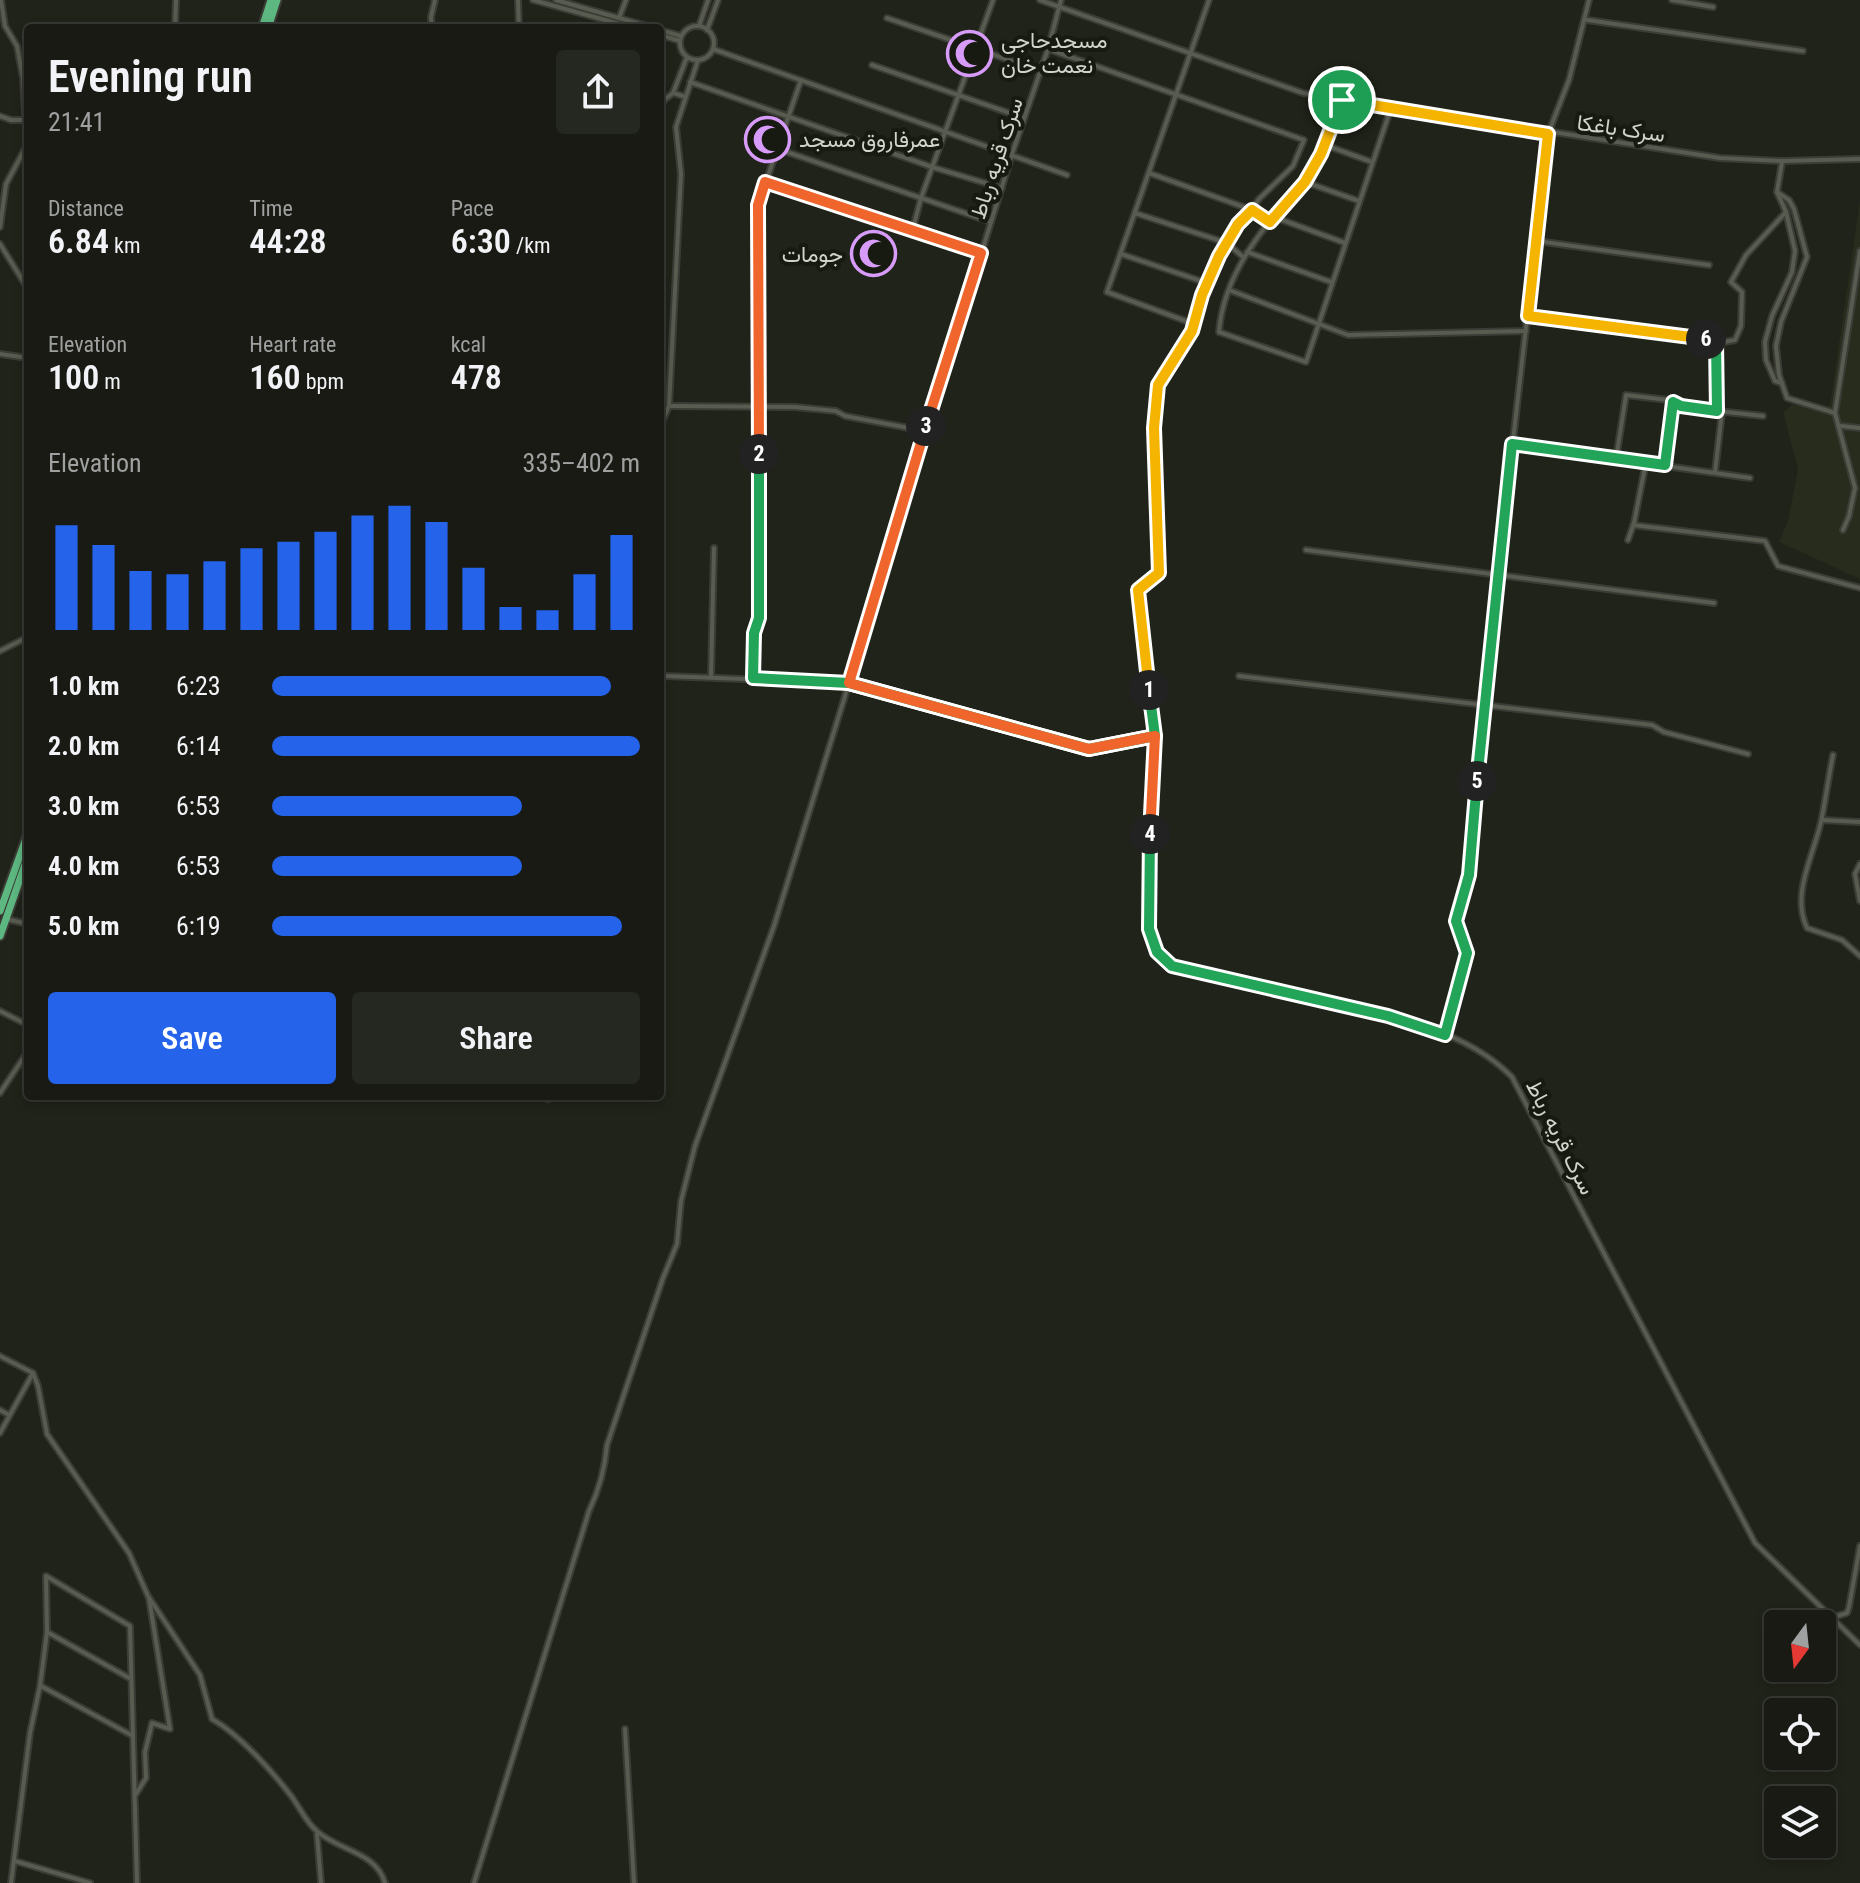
<!DOCTYPE html>
<html lang="en">
<head>
<meta charset="utf-8">
<style>
  body { margin:0; font-family:"Roboto Condensed",Vazirmatn,sans-serif; background:#252721; color:#f1f3f6; height:100vh; display:flex; flex-direction:column; font-size:30px; white-space:nowrap }
  * { box-sizing:border-box; margin:0 }
  p { font-size:26px; color:#9fa1a0 }
  .icon { flex:none; width:44px; height:44px; fill:none; stroke:currentColor; stroke-width:2; stroke-linecap:round; stroke-linejoin:round }
  .map { position:relative; flex:1; overflow:hidden }
  .drawer { position:absolute; left:24px; top:24px; width:640px; height:1076px; display:flex; flex-direction:column; background:#181a13; border-radius:8px; box-shadow:0 4px 12px #0003,0 0 0 2px #363833 }
  .drawer>* { flex:none }
  .needle { width:52px; rotate:195deg }
  .fabs { position:absolute; left:1764px; top:1610px; display:grid; gap:16px }
  .fabs a { display:grid; place-items:center; width:72px; height:72px; border-radius:8px; background:#181a13; box-shadow:0 4px 12px #0003,0 0 0 2px #363833; font-size:40px }
  .pin { position:absolute; display:grid; place-items:center; width:68px; height:68px; color:#fff; margin:-34px; border:4px solid #fff; border-radius:50%; box-shadow:0 2px 8px #0007 }
  .km { position:absolute; width:40px; height:40px; margin:-20px; border-radius:50%; background:#222; color:#fff; font-size:22px; line-height:40px; text-align:center }
  .round { display:grid; place-items:center; flex:none; width:84px; height:84px; border-radius:8px; background:#252721 }
  .overview { display:flex; align-items:center; justify-content:space-between; height:136px; padding:0 24px }
  h1 { font-size:44px; font-weight:600; line-height:60px }
  .metrics { display:grid; grid-template-columns:repeat(3,1fr); gap:12px; height:136px; padding:8px 24px }
  .metrics div { display:grid; align-content:center }
  .metrics b { font-size:34px; font-weight:600 }
  .metrics small { font-size:22px; font-weight:400 }
  .metrics p { font-size:22px }
  .chart { height:224px; padding:16px 24px }
  .chart p { display:flex; justify-content:space-between }
  .chart svg { width:100%; height:144px; margin-top:8px; stroke:#2563eb; stroke-width:6 }
  .action { display:flex; gap:16px; margin-top:auto; padding:16px 24px }
  .action a { flex:1; height:92px; border-radius:8px; background:#2563eb; color:#fff; font-size:32px; font-weight:600; line-height:92px; text-align:center }
  .action a+a { background:#252721; color:#f1f3f6 }
  ul { padding:0 24px; list-style:none; font-size:26px }
  li { display:grid; grid-template-columns:128px 96px 1fr; align-items:center; height:60px }
  li i { height:20px; border-radius:10px; background:#2563eb }
  .map>svg:first-child { display:block }
  .built { fill:#272c1d }
  .lines { fill:none; stroke-linecap:round; stroke-linejoin:round }
  .minor-casing { stroke:#3a3c35; stroke-width:8 }
  .highway-casing { stroke:#3a3c35; stroke-width:11 }
  .minor { stroke:#585b50; stroke-width:4 }
  .highway { stroke:#5db780; stroke-width:7 }
  .split-1-casing { stroke:#fff; stroke-width:16 }
  .split-2-casing { stroke:#fff; stroke-width:16 }
  .split-3-casing { stroke:#fff; stroke-width:16 }
  .split-4-casing { stroke:#fff; stroke-width:16 }
  .split-5-casing { stroke:#fff; stroke-width:16 }
  .split-6-casing { stroke:#fff; stroke-width:16 }
  .split-7-casing { stroke:#fff; stroke-width:16 }
  .split-1 { stroke:#f5b400; stroke-width:10 }
  .split-2 { stroke:#22a559; stroke-width:10 }
  .split-3 { stroke:#f0652b; stroke-width:10 }
  .split-4 { stroke:#f0652b; stroke-width:10 }
  .split-5 { stroke:#22a559; stroke-width:10 }
  .split-6 { stroke:#22a559; stroke-width:10 }
  .split-7 { stroke:#f5b400; stroke-width:10 }
  .labels { text-anchor:middle; stroke-width:8; stroke-linejoin:round; paint-order:stroke }
  .poi-label { font-size:22px; fill:#d1d3cd; stroke:#171a10; text-anchor:start }
  .street-label { font-size:22px; fill:#d1d3cd; stroke:#171a10 }
</style>
</head>
<body>
<div class="map">
<svg width="1860" height="1883" viewBox="0 0 1860 1883">
  <rect width="100%" height="100%" fill="#202319"/>
  <!-- built -->
  <path class="built" d="M1860 201V579L1779 542 1788 521 1798 469 1783 412 1792 405 1830 406Z"/>
  <g class="lines">
    <defs>
      <g id="minor">
        <path d="M518 0 519 28"/>
        <path d="M533 0 634 28"/>
        <path d="M556 0 654 28"/>
        <path d="M1040 0 1303 93 1720 158 1782 161 1860 159"/>
        <path d="M1061 0 1048 49 1012 154 849 683 1089 749 1155 736 1148 862 1149 929 1157 952 1172 966C1217 978 1263 988 1309 998 1377 1013 1461 1025 1512 1077L1755 1543 1860 1645"/>
        <path d="M1672 0 1713 7"/>
        <path d="M619 18 626 0"/>
        <path d="M887 18 1041 71"/>
        <path d="M1587 20 1803 51"/>
        <path d="M699 26 708 0"/>
        <circle cx="697" cy="43" r="17"/>
        <path d="M175 28 176 0"/>
        <path d="M432 28 431 17 435 0"/>
        <path d="M660 30 681 36"/>
        <path d="M707 30 718 0"/>
        <path d="M660 35 680 41"/>
        <path d="M713 49 1067 175"/>
        <path d="M1048 49 1304 140 1293 166 1259 199 1246 218 1238 224 1219 256 1202 295 1192 331 1158 385 1154 428 1159 573 1138 590 1155 736"/>
        <path d="M872 65 1024 118"/>
        <path d="M690 82 932 167 1002 188"/>
        <path d="M683 96 673 93 687 57"/>
        <path d="M1342 100C1328 125 1323 154 1307 179 1297 195 1282 207 1270 221 1244 253 1222 290 1219 332L1306 362 1391 108"/>
        <path d="M660 110 664 100 673 93"/>
        <path d="M0 116 11 120H27"/>
        <path d="M1325 145 1372 162"/>
        <path d="M778 149 991 222"/>
        <path d="M1149 173 1252 210 1269 221"/>
        <path d="M765 182 981 253"/>
        <path d="M1305 182 1359 201"/>
        <path d="M1777 192 1789 200 1794 209 1807 257 1781 322 1776 346 1779 375 1787 398 1835 413"/>
        <path d="M1135 213 1227 243 1243 257"/>
        <path d="M1274 217 1345 243"/>
        <path d="M0 227 6 184 27 145 23 78 17 46 5 26 1 0"/>
        <path d="M912 232 921 198 993 0"/>
        <path d="M1537 241 1709 265"/>
        <path d="M0 244 28 289"/>
        <path d="M1247 252 1331 282"/>
        <path d="M1121 254 1207 283"/>
        <path d="M1229 290 1348 335 1526 331"/>
        <path d="M1528 316 1724 342 1735 340 1741 326 1742 292 1731 282 1746 255 1786 212"/>
        <path d="M1194 324 1107 292 1209 0"/>
        <path d="M1716 341 1717 410"/>
        <path d="M0 354 28 358"/>
        <path d="M1782 383 1775 381 1766 360 1765 342 1772 316 1792 272 1795 251 1786 212 1777 192 1782 162"/>
        <path d="M670 406 795 407 836 411 845 416 925 431"/>
        <path d="M660 426 669 406 681 174 676 127 698 60"/>
        <path d="M1841 426 1860 428"/>
        <path d="M1512 444 1750 478"/>
        <path d="M1616 459 1626 395 1668 400 1699 409 1763 416"/>
        <path d="M1665 465 1673 402"/>
        <path d="M1715 472 1722 412"/>
        <path d="M1633 525 1765 541 1778 566 1860 588"/>
        <path d="M1843 530 1849 516 1855 488 1835 413 1860 251"/>
        <path d="M1628 540 1634 523 1646 462"/>
        <path d="M1306 550 1714 603"/>
        <path d="M0 651 28 637"/>
        <path d="M1239 676 1652 725 1664 732 1748 754"/>
        <path d="M711 677 714 548"/>
        <path d="M753 678 754 633 759 618 758 205 801 80"/>
        <path d="M1833 755C1829 775 1826 796 1822 817 1816 851 1790 893 1807 928L1842 940 1860 956"/>
        <path d="M1822 820 1860 822"/>
        <path d="M1860 864 1855 874 1860 901"/>
        <path d="M6 919 28 924"/>
        <path d="M0 1011 28 1025"/>
        <path d="M1445 1035 1467 953 1456 921 1469 875 1483 704 1548 134 1569 80 1589 0"/>
        <path d="M0 1093 28 1051"/>
        <path d="M548 1096V1099"/>
        <path d="M0 1356 33 1373 38 1386 47 1434 129 1553 148 1596 200 1675 212 1719C240 1735 272 1771 292 1797 300 1808 307 1824 318 1832 340 1851 376 1852 385 1883"/>
        <path d="M0 1410 9 1415"/>
        <path d="M0 1433 33 1373"/>
        <path d="M1834 1617 1847 1613 1849 1607 1860 1546"/>
        <path d="M47 1632 131 1679"/>
        <path d="M41 1686 133 1736"/>
        <path d="M625 1729 634 1883"/>
        <path d="M136 1794 146 1778 145 1752 152 1723 170 1729 149 1598"/>
        <path d="M317 1834 321 1883"/>
        <path d="M15 1861 90 1883"/>
        <path d="M11 1883 30 1733 40 1686 47 1632 46 1576 130 1626 137 1883"/>
        <path d="M474 1883 589 1511C599 1490 605 1468 607 1445L663 1278 677 1244 681 1201 695 1146 774 926 849 683 665 676"/>
      </g>
      <g id="highway">
        <path d="M262 28 271 0"/>
        <path d="M268 28 277 0"/>
        <path d="M0 911 28 833"/>
        <path d="M0 936 28 856"/>
      </g>
    </defs>
    <!-- minor casing -->
    <use href="#minor" class="minor-casing"/>
    <!-- highway casing -->
    <use href="#highway" class="highway-casing"/>
    <!-- minor -->
    <use href="#minor" class="minor"/>
    <!-- highway -->
    <use href="#highway" class="highway"/>
  </g>
  <g class="lines">
    <defs>
      <path id="split-1" d="M1149 690 1138 590 1159 573 1154 428 1158 385 1192 331 1202 295 1219 256 1238 224 1252 210 1270 222 1305 182 1321 154 1342 100"/>
      <path id="split-2" d="M759 454V618L754 633 753 678 849 683 1089 749 1155 736 1149 690"/>
      <path id="split-3" d="M759 454 758 205 765 182 981 253 926 426"/>
      <path id="split-4" d="M926 426 849 683 1089 749 1155 736 1150 834"/>
      <path id="split-5" d="M1150 834 1149 929 1157 952 1172 966 1388 1016 1445 1035 1467 953 1456 921 1469 875 1477 781"/>
      <path id="split-6" d="M1477 781 1512 444 1665 465 1673 402 1681 406 1717 411 1716 341 1706 339"/>
      <path id="split-7" d="M1342 100 1548 134 1528 316 1706 339"/>
    </defs>
    <!-- split-1 casing -->
    <use href="#split-1" class="split-1-casing"/>
    <!-- split-2 casing -->
    <use href="#split-2" class="split-2-casing"/>
    <!-- split-3 casing -->
    <use href="#split-3" class="split-3-casing"/>
    <!-- split-4 casing -->
    <use href="#split-4" class="split-4-casing"/>
    <!-- split-5 casing -->
    <use href="#split-5" class="split-5-casing"/>
    <!-- split-6 casing -->
    <use href="#split-6" class="split-6-casing"/>
    <!-- split-7 casing -->
    <use href="#split-7" class="split-7-casing"/>
    <!-- split-1 -->
    <use href="#split-1" class="split-1"/>
    <!-- split-2 -->
    <use href="#split-2" class="split-2"/>
    <!-- split-3 -->
    <use href="#split-3" class="split-3"/>
    <!-- split-4 -->
    <use href="#split-4" class="split-4"/>
    <!-- split-5 -->
    <use href="#split-5" class="split-5"/>
    <!-- split-6 -->
    <use href="#split-6" class="split-6"/>
    <!-- split-7 -->
    <use href="#split-7" class="split-7"/>
  </g>
  <!-- icons -->
  <defs>
    <symbol id="mosque-ring" viewBox="-11 -11 22 22"><circle r="9.5" fill="#171a10" stroke="#d79bf9" stroke-width="1.5"/><path d="M3.5-4.9A6 6 0 1 0 3.5 4.9A5 5 0 1 1 3.5-4.9Z" fill="#d79bf9"/></symbol>
  </defs>
  <g fill-rule="evenodd">
    <use href="#mosque-ring" x="944" y="28" width="51" height="51"/>
    <use href="#mosque-ring" x="742" y="114" width="51" height="51"/>
    <use href="#mosque-ring" x="848" y="228" width="51" height="51"/>
  </g>
  <g class="labels">
    <!-- poi labels -->
    <g class="poi-label">
      <text x="1001" y="48">مسجدحاجی<tspan x="1001" dy="25">نعمت خان</tspan></text>
      <text x="799" y="147">عمرفاروق مسجد</text>
      <text x="843" y="262" text-anchor="end">جومات</text>
    </g>
    <!-- street labels -->
    <g class="street-label">
      <text transform="translate(1621 128) rotate(8)" y="8">سرک باغکا</text>
      <text transform="translate(996 158) rotate(-72)" y="8">سرک قریه رباط</text>
      <text transform="translate(1561 1137) rotate(63)" y="8">سرک قریه رباط</text>
    </g>
  </g>
</svg>
<div class="fabs">
<a><svg class="needle" viewBox="-14 -14 28 28"><path d="M0-13l5 13h-10z" fill="#e53935"/><path d="M0 13l5-13h-10z" fill="#9fa1a0"/></svg></a>
<a><svg class="icon" aria-label="locate" viewBox="0 0 24 24"><circle cx="12" cy="12" r="6"/><path d="M12 2v4M12 18v4M2 12h4M18 12h4"/></svg></a>
<a><svg class="icon" aria-label="layers" viewBox="0 0 24 24"><path d="M12 4l9 5-9 5-9-5zM3 14l9 5 9-5"/></svg></a>
</div>
<div class="pin" style="left:1342px;top:100px;background:#1e9e55"><svg class="icon" aria-label="arrive" viewBox="0 0 24 24"><path d="M6 21V4h12l-3 4 3 4H6"/></svg></div>
<b class="km" style="left:1149px;top:690px">1</b>
<b class="km" style="left:759px;top:454px">2</b>
<b class="km" style="left:926px;top:426px">3</b>
<b class="km" style="left:1150px;top:834px">4</b>
<b class="km" style="left:1477px;top:781px">5</b>
<b class="km" style="left:1706px;top:339px">6</b>
<section class="drawer">
<div class="overview"><div><h1>Evening run</h1><p>21:41</p></div><a class="round"><svg class="icon" aria-label="share" viewBox="0 0 24 24"><path d="M12 15V3M7 8l5-5 5 5M5 13v7h14v-7"/></svg></a></div>
<div class="metrics">
<div><p>Distance</p><b>6.84<small> km</small></b></div>
<div><p>Time</p><b>44:28</b></div>
<div><p>Pace</p><b>6:30<small> /km</small></b></div>
</div>
<div class="metrics">
<div><p>Elevation</p><b>100<small> m</small></b></div>
<div><p>Heart rate</p><b>160<small> bpm</small></b></div>
<div><p>kcal</p><b>478</b></div>
</div>
<div class="chart"><p><span>Elevation</span>335–402 m</p>
<svg viewBox="0 0 160 44" preserveAspectRatio="none"><path d="M5 44V12M15 44V18M25 44V26M35 44V27M45 44V23M55 44V19M65 44V17M75 44V14M85 44V9M95 44V6M105 44V11M115 44V25M125 44V37M135 44V38M145 44V27M155 44V15"/></svg>
</div>
<ul>
<li><b>1.0 km</b>6:23<i style="width:92%"></i></li>
<li><b>2.0 km</b>6:14<i style="width:100%"></i></li>
<li><b>3.0 km</b>6:53<i style="width:68%"></i></li>
<li><b>4.0 km</b>6:53<i style="width:68%"></i></li>
<li><b>5.0 km</b>6:19<i style="width:95%"></i></li>
</ul>
<div class="action"><a>Save</a><a>Share</a></div>
</section>
</div>
</body>
</html>
